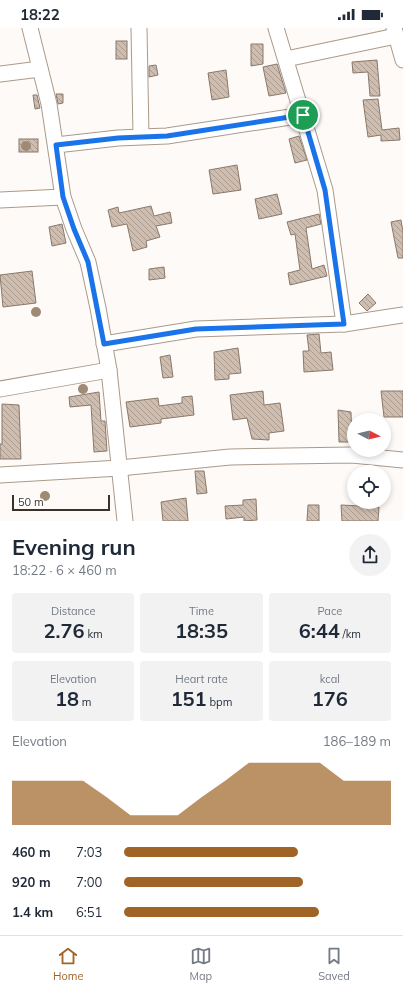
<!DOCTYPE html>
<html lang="en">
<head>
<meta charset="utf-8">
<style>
  body { margin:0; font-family:Mulish,sans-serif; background:#f2f2f3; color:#1f2937; height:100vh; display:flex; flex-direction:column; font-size:15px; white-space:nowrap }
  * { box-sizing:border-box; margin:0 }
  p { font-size:13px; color:#747a83 }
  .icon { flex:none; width:22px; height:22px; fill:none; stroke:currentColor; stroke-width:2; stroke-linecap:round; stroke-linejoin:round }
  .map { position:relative; height:493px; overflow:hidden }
  .side { display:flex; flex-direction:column; background:#fff; flex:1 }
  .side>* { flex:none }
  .needle { width:26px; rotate:97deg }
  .buttons { position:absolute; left:347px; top:385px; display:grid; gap:8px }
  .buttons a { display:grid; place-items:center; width:44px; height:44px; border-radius:50%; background:#fff; box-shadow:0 2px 6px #0003; font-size:20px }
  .scale { position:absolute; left:12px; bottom:10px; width:98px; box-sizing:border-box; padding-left:4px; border:2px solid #39322c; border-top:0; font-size:11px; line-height:14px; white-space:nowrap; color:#39322c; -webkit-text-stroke:3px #fff; paint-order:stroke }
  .pin { position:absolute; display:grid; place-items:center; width:34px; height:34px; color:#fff; margin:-17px; border:2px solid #fff; border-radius:50%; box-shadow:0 1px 4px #0007 }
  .round { display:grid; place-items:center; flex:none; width:42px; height:42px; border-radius:21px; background:#f2f2f3 }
  .headline { display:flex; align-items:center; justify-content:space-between; height:68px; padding:0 12px }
  h1 { font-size:22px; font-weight:700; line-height:30px }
  .stats { display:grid; grid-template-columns:repeat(3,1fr); gap:6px; height:68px; padding:4px 12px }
  .stats div { display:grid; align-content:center; border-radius:4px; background:#f2f2f3; text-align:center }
  .stats b { font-size:20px; font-weight:700 }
  .stats small { font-size:11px; font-weight:400 }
  .stats p { font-size:11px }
  .chart { height:112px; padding:8px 12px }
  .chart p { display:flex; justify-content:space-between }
  .chart svg { width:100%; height:72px; margin-top:4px; fill:#9f6426; opacity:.7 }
  ul { padding:0 12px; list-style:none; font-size:13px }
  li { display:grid; grid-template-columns:64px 48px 1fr; align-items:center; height:30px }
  li i { height:10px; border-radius:5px; background:#9f6426 }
  .status { display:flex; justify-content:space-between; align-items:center; height:28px; padding:0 20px; background:#fff; direction:ltr }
  .status svg { height:11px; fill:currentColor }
  .dock { display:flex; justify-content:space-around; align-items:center; height:56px; border-top:1px solid #e0e1e3; background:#fff; font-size:11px; color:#747a83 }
  .dock a { display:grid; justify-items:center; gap:2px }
  .dock .selected { color:#9f6426 }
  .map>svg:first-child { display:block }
  .building { fill:url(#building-back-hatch); stroke:#89796b }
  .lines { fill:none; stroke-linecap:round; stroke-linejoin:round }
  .minor-casing { stroke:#ab9a8b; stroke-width:17 }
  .minor { stroke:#fff; stroke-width:15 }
  .tree { fill:#9e8a75 }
  .route-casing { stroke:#fff; stroke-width:8 }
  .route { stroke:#1a73e8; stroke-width:5 }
</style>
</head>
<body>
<div class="status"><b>18:22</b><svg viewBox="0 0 49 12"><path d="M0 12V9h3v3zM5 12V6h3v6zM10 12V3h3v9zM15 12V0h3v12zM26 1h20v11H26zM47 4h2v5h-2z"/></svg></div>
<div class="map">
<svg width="403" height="493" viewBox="0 0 403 493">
  <defs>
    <pattern id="building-back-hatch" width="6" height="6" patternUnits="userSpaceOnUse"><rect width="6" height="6" fill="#cfbeaf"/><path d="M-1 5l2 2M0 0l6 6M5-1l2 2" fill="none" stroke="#a99b8f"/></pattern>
  </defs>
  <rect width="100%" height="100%" fill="#fefaf7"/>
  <!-- building -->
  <g class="building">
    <rect x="116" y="13" width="11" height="18"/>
    <path d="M251 16H263V36L251 38Z"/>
    <path d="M377 32 380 68H370L368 44 353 45 352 34Z"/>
    <path d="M277 36 286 65 269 68 263 39Z"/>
    <path d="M156 37 158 47 149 49V38Z"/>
    <path d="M226 42 229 69 212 72 208 45Z"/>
    <path d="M56 66H63V75L58 76Z"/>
    <path d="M33 67H37L40 80 35 81Z"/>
    <path d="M378 71 382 102 399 100 400 112 381 113V107L368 109 363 72Z"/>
    <path d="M299 108 307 132 295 135 289 111Z"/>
    <rect x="19" y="111" width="19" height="13"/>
    <path d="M237 137 241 162 213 166 209 142Z"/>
    <path d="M277 166 282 186 259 191 255 171Z"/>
    <path d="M151 178 154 188 170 184 172 195 156 198 160 209 146 213 147 219 133 223 127 196 112 199 108 182 118 179 119 185Z"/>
    <path d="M319 186 321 196 306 200 312 241 324 237 327 248 290 257 288 245 300 242 295 206 291 207 287 194Z"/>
    <path d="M401 192 403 204V230H398L391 194Z"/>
    <path d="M62 196 66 215 52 218 49 199Z"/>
    <path d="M164 239 165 250 149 252V241Z"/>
    <path d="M32 243 36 275 3 279 0 247Z"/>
    <path d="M368 266 376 275 367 283 359 275Z"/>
    <path d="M319 306 321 325 331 324 333 342 304 344 303 323H309L307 307Z"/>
    <path d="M238 320 241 345 229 346V351L215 352 214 324Z"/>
    <path d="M170 327 173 349 163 350 160 329Z"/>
    <path d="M263 363 264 377 280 375 284 403 269 405V412L252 411 247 390 233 392 230 367Z"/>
    <path d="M381 363H403V389H384Z"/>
    <path d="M99 364 101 393H105L107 423 94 424 91 377 70 379 69 369Z"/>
    <path d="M192 368 194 387 161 391V395L130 399 126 374 158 370 159 378 182 375V369Z"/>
    <path d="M2 376 19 377 21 431H0V416H2Z"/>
    <path d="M338 382 351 384 352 414H339Z"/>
    <path d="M195 443H204L207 465 197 466Z"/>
    <path d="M186 470 188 493H163L161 474Z"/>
    <path d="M256 471 257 492 244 493V489L226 491 225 478 243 477V472Z"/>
    <path d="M308 477H319V493H307Z"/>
    <path d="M341 477 379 479 378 493H342Z"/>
  </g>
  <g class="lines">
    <defs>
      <g id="minor">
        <path d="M30 0 49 76 63 169 74 201 88 234 98 280 109 342 125 493"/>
        <path d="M139 0 141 108"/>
        <path d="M276 0 325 162 344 296"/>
        <path d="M394 0 403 32"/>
        <path d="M286 31 396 8"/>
        <path d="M0 46 40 41"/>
        <path d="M56 117 118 110 167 108 303 87"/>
        <path d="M0 172 63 169"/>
        <path d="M104 316 196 301 344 296 403 287"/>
        <path d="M0 361 109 342"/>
        <path d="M0 447 120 440 230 429 352 427 403 432"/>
      </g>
    </defs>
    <!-- minor casing -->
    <use href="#minor" class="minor-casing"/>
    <!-- minor -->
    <use href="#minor" class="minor"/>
  </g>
  <!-- trees -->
  <g class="tree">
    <circle cx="26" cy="118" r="5"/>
    <circle cx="36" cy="284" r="5"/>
    <circle cx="83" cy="361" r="5"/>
    <circle cx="45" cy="468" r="5"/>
  </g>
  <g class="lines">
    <defs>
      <path id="route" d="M303 87 325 162 344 296 196 301 104 316 88 234 74 201 63 169 56 117 118 110 167 108Z"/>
    </defs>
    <!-- route casing -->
    <use href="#route" class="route-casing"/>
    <!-- route -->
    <use href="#route" class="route"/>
  </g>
</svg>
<div class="buttons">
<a><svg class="needle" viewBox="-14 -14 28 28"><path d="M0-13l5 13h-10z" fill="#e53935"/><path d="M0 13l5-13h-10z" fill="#747a83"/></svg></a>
<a><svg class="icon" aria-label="locate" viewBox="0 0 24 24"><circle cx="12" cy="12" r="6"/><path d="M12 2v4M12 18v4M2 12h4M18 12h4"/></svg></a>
</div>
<div class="scale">50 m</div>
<div class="pin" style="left:303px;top:87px;background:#1e9e55"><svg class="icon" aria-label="arrive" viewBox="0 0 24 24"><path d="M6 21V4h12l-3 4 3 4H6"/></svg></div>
</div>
<section class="side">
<div class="headline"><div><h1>Evening run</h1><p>18:22 · 6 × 460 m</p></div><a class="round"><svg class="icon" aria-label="share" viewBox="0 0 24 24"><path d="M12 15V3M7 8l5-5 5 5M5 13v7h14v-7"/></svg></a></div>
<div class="stats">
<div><p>Distance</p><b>2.76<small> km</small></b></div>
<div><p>Time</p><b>18:35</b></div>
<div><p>Pace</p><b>6:44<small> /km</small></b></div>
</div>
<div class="stats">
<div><p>Elevation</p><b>18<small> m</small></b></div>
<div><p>Heart rate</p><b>151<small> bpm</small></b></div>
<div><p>kcal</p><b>176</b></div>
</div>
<div class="chart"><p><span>Elevation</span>186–189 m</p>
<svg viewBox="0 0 160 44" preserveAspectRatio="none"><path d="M0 44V17L10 17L20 17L30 17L40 27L50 38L60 38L70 38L80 27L90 17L100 6L110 6L120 6L130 6L140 17L150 17L160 17V44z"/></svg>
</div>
<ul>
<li><b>460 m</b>7:03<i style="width:65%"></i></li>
<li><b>920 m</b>7:00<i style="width:67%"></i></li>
<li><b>1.4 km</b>6:51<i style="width:73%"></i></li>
</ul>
</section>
<nav class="dock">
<a class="selected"><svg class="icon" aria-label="home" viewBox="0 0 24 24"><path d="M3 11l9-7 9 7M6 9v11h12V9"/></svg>Home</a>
<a><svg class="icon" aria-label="map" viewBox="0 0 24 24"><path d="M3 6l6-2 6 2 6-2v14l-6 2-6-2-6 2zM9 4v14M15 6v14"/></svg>Map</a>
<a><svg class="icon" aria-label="saved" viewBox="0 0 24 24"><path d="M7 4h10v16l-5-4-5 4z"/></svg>Saved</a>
</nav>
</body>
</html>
